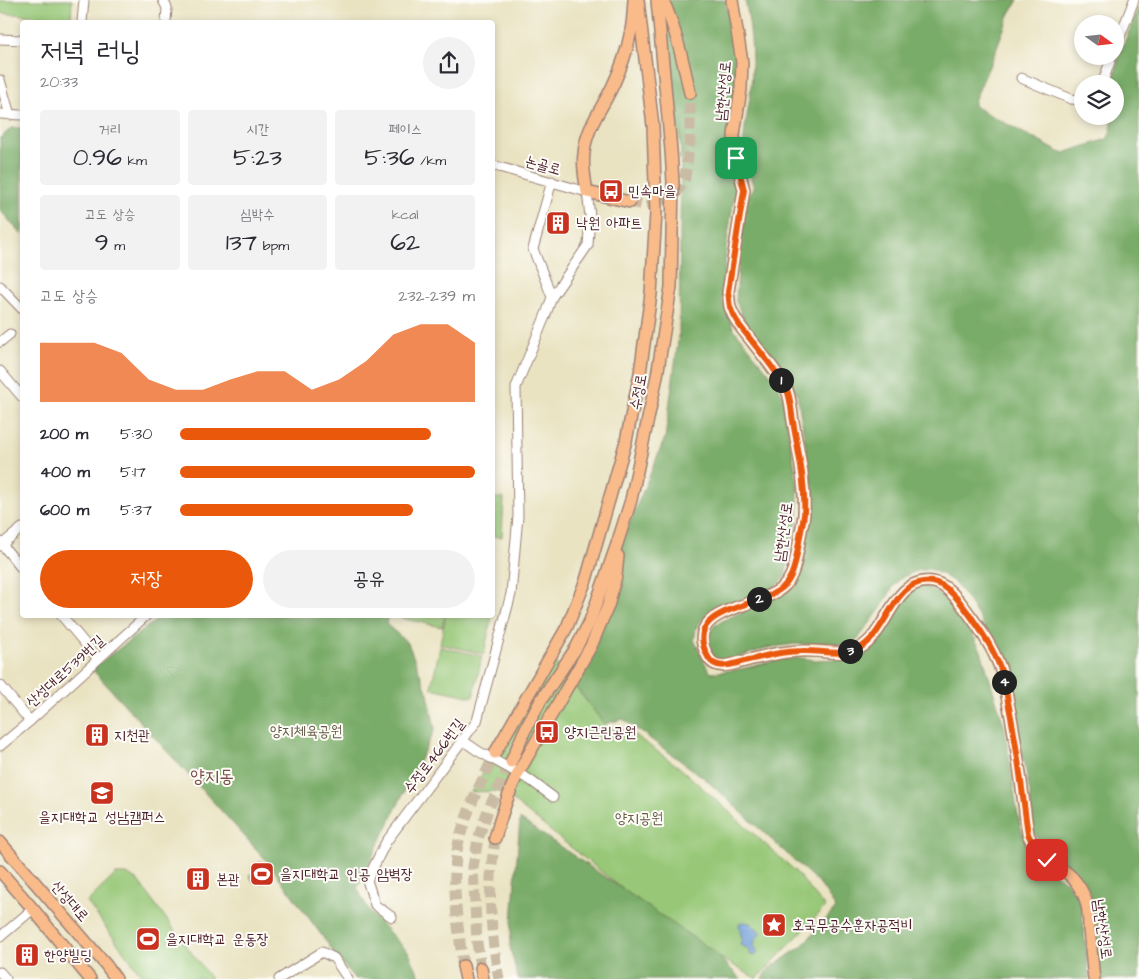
<!DOCTYPE html>
<html lang="ko">
<head>
<meta charset="utf-8">
<style>
  body { margin:0; font-family:"Architects Daughter","Poor Story",sans-serif; background:#f2f2f3; color:#2b2b33; height:100vh; display:flex; flex-direction:column; font-size:19px; white-space:nowrap }
  * { box-sizing:border-box; margin:0 }
  p { font-size:16px; color:#7c7c81 }
  .icon { flex:none; width:28px; height:28px; fill:none; stroke:currentColor; stroke-width:2; stroke-linecap:round; stroke-linejoin:round }
  .map { position:relative; flex:1; overflow:hidden }
  .details { position:absolute; left:20px; top:20px; width:475px; height:598px; display:flex; flex-direction:column; background:#fff; border-radius:5px; box-shadow:0 2px 8px #0003 }
  .details>* { flex:none }
  .needle { width:32px; rotate:105deg }
  .controls { position:absolute; left:1074px; top:15px; display:grid; gap:10px }
  .controls a { display:grid; place-items:center; width:50px; height:50px; border-radius:50%; background:#fff; box-shadow:0 2px 8px #0003; font-size:25px }
  .pin { position:absolute; display:grid; place-items:center; width:42px; height:42px; color:#fff; margin:-21px; border-radius:10px; box-shadow:0 2px 8px #0006 }
  .km { position:absolute; width:25px; height:25px; margin:-12px; border-radius:50%; background:#222; color:#fff; font-size:14px; line-height:25px; text-align:center }
  .round { display:grid; place-items:center; flex:none; width:52px; height:52px; border-radius:26px; background:#f2f2f3 }
  .head { display:flex; align-items:center; justify-content:space-between; height:85px; padding:0 20px }
  h1 { font-size:28px; font-weight:600; line-height:38px }
  .metrics { display:grid; grid-template-columns:repeat(3,1fr); gap:8px; height:85px; padding:5px 20px }
  .metrics div { display:grid; align-content:center; border-radius:5px; background:#f2f2f3; text-align:center }
  .metrics b { font-size:25px; font-weight:600 }
  .metrics small { font-size:14px; font-weight:400 }
  .metrics p { font-size:14px }
  .chart { height:140px; padding:10px 20px }
  .chart p { display:flex; justify-content:space-between }
  .chart svg { width:100%; height:90px; margin-top:5px; fill:#ea580c; opacity:.7 }
  .button { display:flex; gap:10px; margin-top:auto; padding:10px 20px }
  .button a { flex:1; height:58px; border-radius:30px; background:#ea580c; color:#fff; font-size:20px; font-weight:600; line-height:58px; text-align:center }
  .button a+a { background:#f2f2f3; color:#2b2b33 }
  ul { padding:0 20px; list-style:none; font-size:16px }
  li { display:grid; grid-template-columns:80px 60px 1fr; align-items:center; height:38px }
  li i { height:12px; border-radius:6px; background:#ea580c }
  .map>svg:first-child { display:block }
  .green { fill:#97c777; stroke:#707351 }
  .forest { fill:#79ac68; stroke:#62664a }
  .water { fill:#6e9dd7; stroke:#5c5e81 }
  .lines { fill:none; stroke-linecap:round; stroke-linejoin:round }
  .major-tunnel { stroke:#cabca4; stroke-width:11; stroke-dasharray:11 5.5; stroke-linecap:butt }
  .minor-casing { stroke:#9a8176; stroke-width:11 }
  .major-casing { stroke:#9a8176; stroke-width:14 }
  .minor { stroke:#fff; stroke-width:9 }
  .major { stroke:#fabb8b; stroke-width:11 }
  .route-casing { stroke:#fff; stroke-width:10 }
  .route { stroke:#ea580c; stroke-width:6 }
  .labels { text-anchor:middle; stroke-width:4; stroke-linejoin:round; paint-order:stroke }
  .street-label { font-size:15px; fill:#4a1f2b; stroke:#fdfcf7 }
  .poi-label { font-size:15px; fill:#4a1f2b; stroke:#fdfcf7; text-anchor:start }
  .park-label { font-size:15px; fill:#655a46; stroke:#fdfcf7 }
  .quarter-label { font-size:18px; fill:#7b4f4a; stroke:#fdfcf7 }
</style>
</head>
<body>
<div class="map">
<svg width="1139" height="979" viewBox="0 0 1139 979">
  <rect width="100%" height="100%" fill="#fdfcf7"/>
  <filter id="ink" filterUnits="userSpaceOnUse"><feTurbulence type="fractalNoise" baseFrequency=".02" numOctaves="2"/><feDisplacementMap in="SourceGraphic" scale="10" xChannelSelector="R" yChannelSelector="G"/><feConvolveMatrix kernelMatrix="1 2 1 2 8 2 1 2 1" color-interpolation-filters="sRGB"/></filter>
  <filter id="wash" filterUnits="userSpaceOnUse"><feTurbulence type="fractalNoise" baseFrequency=".0096" numOctaves="4" result="noise"/><feDisplacementMap in="SourceGraphic" scale="20" xChannelSelector="R" yChannelSelector="G"/><feGaussianBlur stdDeviation="1.12" result="paint"/><feColorMatrix in="noise" values="0 0 0 0 0 0 0 0 0 0 0 0 0 0 0 0 0 1.4 0 .05"/><feComposite in="paint" operator="in"/></filter>
  <g filter="url(#wash)">
    <rect width="100%" height="100%" fill="#eae3c2"/>
    <!-- green -->
    <g class="green">
      <path d="M0 0H72L71 19 0 13Z"/>
      <path d="M493 498H504L502 537 493 536Z"/>
      <path d="M402 615H445L442 627 401 618Z"/>
      <path d="M446 615H492L484 654 440 644Z"/>
      <path d="M440 647 482 656 473 697 431 688Z"/>
      <path d="M553 660 608 728 629 731 679 767 794 870 825 907 757 979 677 933 501 791 471 792Z"/>
      <path d="M262 861 274 876 262 884 259 880 254 883 249 875 254 872 251 868Z"/>
      <path d="M116 874H127L139 882 211 979H144L87 902Z"/>
    </g>
    <!-- forest -->
    <g class="forest">
      <path d="M663 0H725L733 35 738 71 733 96 730 145 740 189 734 197 726 248 722 301 733 328 773 378 782 394 798 486V517L785 577 777 585 766 590 712 613 701 621 696 628 694 640 705 663 711 673 741 669 783 659 801 658 815 660 857 658 871 647 908 593 923 585 939 594 950 601 967 623 981 651 1005 729 1017 811 1026 848 1038 862 1064 880 1074 890 1081 902 1089 979H763L769 969 802 946 836 908 819 883 703 777 623 719 604 724 563 670 590 619 665 438 679 334 681 148Z"/>
      <path d="M745 0H1018L1009 15 994 55 974 101V105L977 108 1059 152 1064 153 1107 139C1112 132 1112 125 1112 116H1115V84H1113L1119 56 1139 6V979H1097L1090 894 1085 883 1066 863 1052 852 1042 847 1034 832 1032 823 1030 793 1010 683 999 651 967 598 953 581 943 575 930 569 916 571 901 578 893 587 881 608 858 639 848 644H795L766 648 755 652 724 661 715 660 707 645 709 634 714 626 726 619 779 596 790 590 798 583 802 558 812 516V485L797 393 787 377 747 327 736 301 740 247 748 196 754 188C750 175 745 161 744 147 743 132 748 112 750 97 754 65 752 31 745 0Z"/>
      <path d="M11 128H22V235L0 210V139Z"/>
      <path d="M163 615H388L386 624 408 643 428 694 435 729 357 888 369 911 409 953 421 979H355L335 955 328 944 267 861 92 669Z"/>
      <path d="M520 819 713 951 741 979H518L510 947Z"/>
    </g>
    <!-- water -->
    <path class="water" d="M743 922 750 923 754 927 757 928 759 932H761V935C755 936 755 941 754 946L758 952 755 956 751 955 749 949 740 945V943L742 940 739 926 740 923Z"/>
  </g>
  <g filter="url(#ink)">
    <g class="lines">
      <!-- major-tunnel -->
      <g class="major-tunnel">
        <path d="M630 202 646 205 662 203 675 196 685 178 690 140V93"/>
        <path d="M495 838C494 851 491 864 491 877 489 911 493 946 499 979"/>
        <path d="M463 966C459 932 452 891 456 858 460 822 480 786 495 753"/>
        <path d="M481 968 477 943 473 867 478 839 488 810 511 762"/>
      </g>
      <defs>
        <g id="minor">
          <path d="M163 0 167 8 166 22"/>
          <path d="M82 22 84 0"/>
          <path d="M0 39 22 40"/>
          <path d="M1115 49 1134 0"/>
          <path d="M1021 78 1071 99 1082 100"/>
          <path d="M0 80 10 115"/>
          <path d="M1102 84 1112 56"/>
          <path d="M0 114 22 115"/>
          <path d="M552 181 533 249 552 297"/>
          <path d="M0 286 22 309"/>
          <path d="M0 342 10 334"/>
          <path d="M0 371 22 397"/>
          <path d="M0 542 22 569"/>
          <path d="M0 546 22 528"/>
          <path d="M61 615 98 659"/>
          <path d="M0 685 30 721"/>
          <path d="M462 740 478 751 530 780 553 797"/>
          <path d="M0 746 30 721 147 615"/>
          <path d="M392 917 375 905 367 880 386 842 477 721 511 594 518 516 516 387 546 314 552 297 588 245 590 216 587 192 492 165"/>
          <path d="M0 937 33 909"/>
          <path d="M0 972 6 979"/>
          <path d="M279 979 322 952 334 958 348 979"/>
        </g>
        <g id="major">
          <path d="M663 0C676 30 683 61 690 93"/>
          <path d="M732 0 742 62 741 89 734 135 736 157 744 190 728 292C729 297 729 302 730 307 734 320 743 330 751 340 763 355 776 371 786 388 791 397 791 411 793 421 798 452 806 484 804 514 803 524 800 534 799 544 796 558 795 574 785 585 762 610 680 605 708 657 717 674 739 661 753 659 769 655 785 651 802 651 821 649 843 657 860 648 885 634 892 590 918 583 937 577 949 589 960 602 974 620 988 639 997 660 1004 674 1006 692 1009 707 1018 749 1022 792 1028 834 1038 862 1061 862 1076 882 1081 889 1086 898 1087 906 1089 914 1089 922 1089 929 1091 946 1092 962 1094 979"/>
          <path d="M630 202 587 192C585 179 582 166 584 153 586 127 604 106 614 83 621 68 627 51 630 35 633 24 633 12 634 0"/>
          <path d="M495 753 567 627 586 580 626 441 640 373 651 294 656 213 653 126 638 0"/>
          <path d="M511 762 524 732 541 700 576 648 590 621 617 544 631 500 657 376 671 287 673 182 671 150 657 0"/>
          <path d="M495 838C501 816 508 794 518 773L591 646 608 606 616 576 618 556"/>
          <path d="M0 842 106 965 116 979"/>
          <path d="M0 871 33 909 90 979"/>
          <path d="M463 966 466 979"/>
          <path d="M481 968 483 979"/>
        </g>
      </defs>
      <!-- minor casing -->
      <use href="#minor" class="minor-casing"/>
      <!-- major casing -->
      <use href="#major" class="major-casing"/>
      <!-- minor -->
      <use href="#minor" class="minor"/>
      <!-- major -->
      <use href="#major" class="major"/>
    </g>
  </g>
  <g class="lines" filter="url(#ink)">
    <defs>
      <path id="route" d="M736 158 744 190 728 292C729 297 729 302 730 307 734 320 743 330 751 340 763 355 776 371 786 388 791 397 791 411 793 421 798 452 806 483 804 514 803 524 800 534 799 543 796 557 795 574 785 585 762 610 680 605 708 657 717 674 739 661 753 659 769 655 785 651 802 651 820 650 843 657 860 648 885 634 892 590 918 583 937 577 949 589 960 602 974 620 988 639 997 660 1004 674 1006 692 1009 707 1018 749 1022 792 1028 834L1035 848 1047 860"/>
    </defs>
    <!-- route casing -->
    <use href="#route" class="route-casing"/>
    <!-- route -->
    <use href="#route" class="route"/>
  </g>
  <!-- icons -->
  <defs>
    <symbol id="bus-square" viewBox="-11 -11 22 22"><rect x="-9" y="-9" width="18" height="18" rx="4" fill="#c8321e" stroke="#fdfcf7"/><path d="M-5-6H5V4H4V6H2V4H-2V6H-4V4H-5ZM-3.5-4V0h7V-4ZM-3.5 1.2v1.5H-2V1.2ZM2 1.2v1.5H3.5V1.2Z" fill="#fff"/></symbol>
    <symbol id="building-square" viewBox="-11 -11 22 22"><rect x="-9" y="-9" width="18" height="18" rx="4" fill="#c8321e" stroke="#fdfcf7"/><path d="M-4-6H4V6H1V3H-1V6H-4ZM-2.5-4.3h1.7v1.8h-1.7ZM.8-4.3h1.7v1.8H.8ZM-2.5-1h1.7V.8h-1.7ZM.8-1h1.7V.8H.8Z" fill="#fff"/></symbol>
    <symbol id="university-square" viewBox="-11 -11 22 22"><rect x="-9" y="-9" width="18" height="18" rx="4" fill="#c8321e" stroke="#fdfcf7"/><path d="M0-5L7-2L0 1L-7-2ZM-4 1L0 2.5L4 1V4Q0 6-4 4Z" fill="#fff"/></symbol>
    <symbol id="stadium-square" viewBox="-11 -11 22 22"><rect x="-9" y="-9" width="18" height="18" rx="4" fill="#c8321e" stroke="#fdfcf7"/><path d="M0-5a6.5 5 0 1 0 0 10a6.5 5 0 1 0 0-10ZM-3.5-1.8h7v3.6h-7Z" fill="#fff"/></symbol>
    <symbol id="sight-square" viewBox="-11 -11 22 22"><rect x="-9" y="-9" width="18" height="18" rx="4" fill="#c8321e" stroke="#fdfcf7"/><path d="M0-6L1.8-2.2L6-1.7L2.9 1.2L3.7 5.4L0 3.3L-3.7 5.4L-2.9 1.2L-6-1.7L-1.8-2.2Z" fill="#fff"/></symbol>
  </defs>
  <g fill-rule="evenodd">
    <use href="#bus-square" x="597" y="177" width="28" height="28"/>
    <use href="#building-square" x="544" y="209" width="28" height="28"/>
    <use href="#bus-square" x="533" y="718" width="28" height="28"/>
    <use href="#building-square" x="83" y="721" width="28" height="28"/>
    <use href="#university-square" x="88" y="779" width="28" height="28"/>
    <use href="#stadium-square" x="248" y="860" width="28" height="28"/>
    <use href="#building-square" x="184" y="865" width="28" height="28"/>
    <use href="#sight-square" x="760" y="911" width="28" height="28"/>
    <use href="#stadium-square" x="134" y="925" width="28" height="28"/>
    <use href="#building-square" x="13" y="941" width="28" height="28"/>
  </g>
  <g class="labels">
    <!-- street labels -->
    <g class="street-label">
      <text transform="translate(723 91) rotate(-85)" y="5">남한산성로</text>
      <text transform="translate(543 165) rotate(16)" y="5">논골로</text>
      <text transform="translate(638 392) rotate(-79)" y="5">수정로</text>
      <text transform="translate(783 532) rotate(-82)" y="5">남한산성로</text>
      <text transform="translate(65 671) rotate(-42)" y="5">산성대로539번길</text>
      <text transform="translate(434 756) rotate(-53)" y="5">수정로466번길</text>
      <text transform="translate(70 901) rotate(49)" y="5">산성대로</text>
      <text transform="translate(1103 929) rotate(82)" y="5">남한산성로</text>
    </g>
    <!-- poi labels -->
    <g class="poi-label">
      <text x="628" y="196">민속마을</text>
      <text x="576" y="228">낙원 아파트</text>
      <text x="564" y="737">양지근린공원</text>
      <text x="114" y="740">지천관</text>
      <text x="102" y="822" text-anchor="middle">을지대학교 성남캠퍼스</text>
      <text x="280" y="879">을지대학교 인공 암벽장</text>
      <text x="216" y="884">본관</text>
      <text x="792" y="930">호국무공수훈자공적비</text>
      <text x="166" y="944">을지대학교 운동장</text>
      <text x="44" y="960">한양빌딩</text>
    </g>
    <!-- park labels -->
    <g class="park-label">
      <text x="306" y="736">양지체육공원</text>
      <text x="639" y="823">양지공원</text>
    </g>
    <!-- quarter labels -->
    <g class="quarter-label">
      <text x="212" y="782">양지동</text>
    </g>
  </g>
</svg>
<div class="controls">
<a><svg class="needle" viewBox="-14 -14 28 28"><path d="M0-13l5 13h-10z" fill="#e53935"/><path d="M0 13l5-13h-10z" fill="#7c7c81"/></svg></a>
<a><svg class="icon" aria-label="layers" viewBox="0 0 24 24"><path d="M12 4l9 5-9 5-9-5zM3 14l9 5 9-5"/></svg></a>
</div>
<div class="pin" style="left:736px;top:158px;background:#1e9e55"><svg class="icon" aria-label="arrive" viewBox="0 0 24 24"><path d="M6 21V4h12l-3 4 3 4H6"/></svg></div>
<div class="pin" style="left:1047px;top:860px;background:#d93025"><svg class="icon" aria-label="check" viewBox="0 0 24 24"><path d="M5 12l5 5 9-10"/></svg></div>
<b class="km" style="left:781px;top:380px">1</b>
<b class="km" style="left:759px;top:599px">2</b>
<b class="km" style="left:850px;top:651px">3</b>
<b class="km" style="left:1004px;top:682px">4</b>
<section class="details">
<div class="head"><div><h1>저녁 러닝</h1><p>20:33</p></div><a class="round"><svg class="icon" aria-label="share" viewBox="0 0 24 24"><path d="M12 15V3M7 8l5-5 5 5M5 13v7h14v-7"/></svg></a></div>
<div class="metrics">
<div><p>거리</p><b>0.96<small> km</small></b></div>
<div><p>시간</p><b>5:23</b></div>
<div><p>페이스</p><b>5:36<small> /km</small></b></div>
</div>
<div class="metrics">
<div><p>고도 상승</p><b>9<small> m</small></b></div>
<div><p>심박수</p><b>137<small> bpm</small></b></div>
<div><p>kcal</p><b>62</b></div>
</div>
<div class="chart"><p><span>고도 상승</span>232–239 m</p>
<svg viewBox="0 0 160 44" preserveAspectRatio="none"><path d="M0 44V15L10 15L20 15L30 20L40 33L50 38L60 38L70 33L80 29L90 29L100 38L110 33L120 24L130 11L140 6L150 6L160 15V44z"/></svg>
</div>
<ul>
<li><b>200 m</b>5:30<i style="width:85%"></i></li>
<li><b>400 m</b>5:17<i style="width:100%"></i></li>
<li><b>600 m</b>5:37<i style="width:79%"></i></li>
</ul>
<div class="button"><a>저장</a><a>공유</a></div>
</section>
</div>
</body>
</html>
